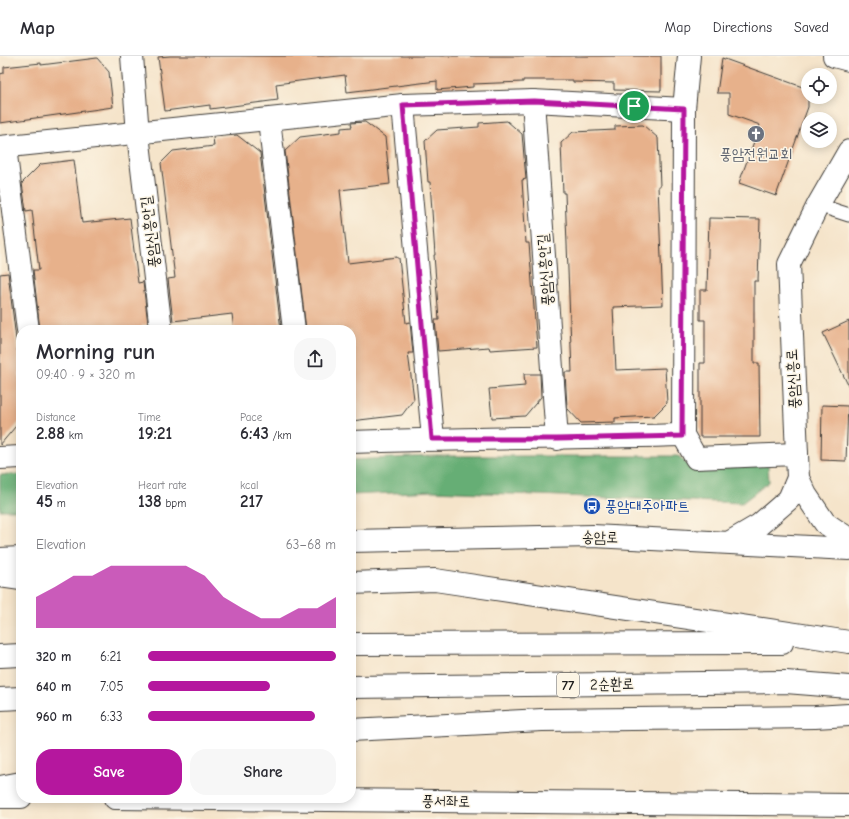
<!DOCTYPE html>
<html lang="en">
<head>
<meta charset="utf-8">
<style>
  body { margin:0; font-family:"Comic Neue","Poor Story",sans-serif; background:#f7f7f7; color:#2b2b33; height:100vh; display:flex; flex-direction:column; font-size:15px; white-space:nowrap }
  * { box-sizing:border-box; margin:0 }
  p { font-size:13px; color:#7c7c81 }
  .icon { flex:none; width:22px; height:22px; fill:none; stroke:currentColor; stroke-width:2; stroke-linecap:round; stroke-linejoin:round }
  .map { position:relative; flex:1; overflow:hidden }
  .details { position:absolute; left:16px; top:269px; width:340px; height:478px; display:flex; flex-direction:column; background:#fff; border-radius:16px; box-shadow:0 2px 10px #0003 }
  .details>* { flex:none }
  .tools { position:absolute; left:801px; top:12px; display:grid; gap:8px }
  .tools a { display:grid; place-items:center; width:36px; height:36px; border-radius:50%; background:#fff; box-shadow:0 2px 10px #0003; font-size:20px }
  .pin { position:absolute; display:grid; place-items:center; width:34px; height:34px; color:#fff; margin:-17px; border:2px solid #fff; border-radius:50%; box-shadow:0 1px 4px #0007 }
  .round { display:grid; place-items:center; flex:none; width:42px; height:42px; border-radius:16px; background:#f7f7f7 }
  .head { display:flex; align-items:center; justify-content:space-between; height:68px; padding:0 20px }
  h1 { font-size:22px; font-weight:700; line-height:30px }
  .figures { display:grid; grid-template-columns:repeat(3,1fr); gap:6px; height:68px; padding:4px 20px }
  .figures div { display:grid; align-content:center }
  .figures b { font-size:17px; font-weight:700 }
  .figures small { font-size:11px; font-weight:400 }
  .figures p { font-size:11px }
  .chart { height:112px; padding:8px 20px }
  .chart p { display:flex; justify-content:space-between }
  .chart svg { width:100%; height:72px; margin-top:4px; fill:#b5179e; opacity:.7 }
  .button { display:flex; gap:8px; margin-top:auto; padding:8px 20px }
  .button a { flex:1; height:46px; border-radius:16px; background:#b5179e; color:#fff; font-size:16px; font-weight:700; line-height:46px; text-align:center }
  .button a+a { background:#f7f7f7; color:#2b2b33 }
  ul { padding:0 20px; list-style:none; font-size:13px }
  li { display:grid; grid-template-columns:64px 48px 1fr; align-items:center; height:30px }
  li i { height:10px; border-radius:5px; background:#b5179e }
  header { display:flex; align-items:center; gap:24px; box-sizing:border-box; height:56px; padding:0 20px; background:#fff; border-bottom:1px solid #e1e1e2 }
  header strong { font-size:19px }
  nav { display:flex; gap:22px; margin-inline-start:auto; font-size:14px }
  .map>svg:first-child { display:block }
  .forest { fill:#66ae74; stroke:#416548 }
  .building { fill:#e7b18b }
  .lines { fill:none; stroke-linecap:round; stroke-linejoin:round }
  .lane-casing { stroke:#3d3a36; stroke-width:15 }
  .street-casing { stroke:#3d3a36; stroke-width:24 }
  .secondary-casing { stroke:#3d3a36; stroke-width:24 }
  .highway-casing { stroke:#3d3a36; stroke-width:24 }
  .lane { stroke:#fff; stroke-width:13 }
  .street { stroke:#fff; stroke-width:22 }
  .secondary { stroke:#fff; stroke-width:22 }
  .highway { stroke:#fff; stroke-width:22 }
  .route-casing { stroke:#fff; stroke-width:8 }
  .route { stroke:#b5179e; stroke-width:5 }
  .labels { text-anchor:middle; stroke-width:3; stroke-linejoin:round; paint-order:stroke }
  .shield { fill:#fcf5e5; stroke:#5f5d58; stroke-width:1 }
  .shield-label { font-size:14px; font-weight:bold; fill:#1c1c1c }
  .worship-label { font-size:15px; fill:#5b616d; stroke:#fcf5e5 }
  .street-label { font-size:15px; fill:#1c1c1c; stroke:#fcf5e5 }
  .transit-label { font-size:15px; fill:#164399; stroke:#fcf5e5; text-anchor:start }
</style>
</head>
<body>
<header>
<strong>Map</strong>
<nav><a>Map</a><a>Directions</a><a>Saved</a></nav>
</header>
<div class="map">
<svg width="849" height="763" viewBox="0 0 849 763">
  <rect width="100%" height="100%" fill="#fcf5e5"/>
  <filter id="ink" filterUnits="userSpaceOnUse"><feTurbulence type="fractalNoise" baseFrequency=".025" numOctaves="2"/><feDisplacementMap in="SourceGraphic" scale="8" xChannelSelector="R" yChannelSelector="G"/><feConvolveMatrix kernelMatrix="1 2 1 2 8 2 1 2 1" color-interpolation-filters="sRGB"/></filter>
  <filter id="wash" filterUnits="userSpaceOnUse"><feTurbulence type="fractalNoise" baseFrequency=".012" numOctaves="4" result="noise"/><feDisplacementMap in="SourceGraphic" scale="16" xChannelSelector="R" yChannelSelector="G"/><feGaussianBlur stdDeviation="0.9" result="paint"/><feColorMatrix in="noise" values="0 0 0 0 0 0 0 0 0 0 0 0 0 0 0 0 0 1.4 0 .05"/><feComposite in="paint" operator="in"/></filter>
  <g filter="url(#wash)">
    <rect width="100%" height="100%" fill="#f5e4ca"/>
    <!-- forest -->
    <g class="forest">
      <path d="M433 400H679L692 413 768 408 769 426 742 447 433 435 351 439V404Z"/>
      <path d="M21 418V454H0V419Z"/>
    </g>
    <g id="blocks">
      <!-- building -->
      <g class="building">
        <path d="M170 0H661V35L614 34V27L573 26V24H523V26L473 28V31L437 34V25L347 36 345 19 276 28 278 44 210 53V49L165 55 158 1Z"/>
        <path d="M97 2 109 16 113 51 0 67V18L4 17V11L41 7V9Z"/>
        <path d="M722 2 808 33V51L776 140 739 127 760 69 729 58V37H717Z"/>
        <path d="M507 65 522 78 526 123 522 124 526 187H529L537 291 490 294 489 291 438 295 435 264H439L434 199H435L430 126H428L425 85 437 74 479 71V67Z"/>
        <path d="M365 66 385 81 390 128 340 134 348 207 397 201V202H399L406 267 410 266 413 297H408L414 343 402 359 351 365V274H306L285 95 300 81 341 76V72L352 71 351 67Z"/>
        <path d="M643 69 658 82 660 130H658L663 249 613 251 616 314 665 312 667 347 654 360 615 362V366L581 367 567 352 565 316H572L565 137H563L561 87 573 76 615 74V70Z"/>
        <path d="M237 79 260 97 281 274H234L232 258 173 265 168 223 175 222 161 107 173 95 214 90 213 81Z"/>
        <path d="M74 104 82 167 130 162 138 227 143 226 148 268 142 269 143 274H40L33 214H39L32 154 26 155 22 127 41 108Z"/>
        <path d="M709 162 760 163 758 225H754V307H759L760 381H700V307H705V264H700V234H707Z"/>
        <path d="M8 217 20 317 19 318 21 336V364L0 389V218Z"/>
        <path d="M849 265V331L823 277Z"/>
        <path d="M524 318H540L541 341 525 360 492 362 489 333 525 330Z"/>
        <path d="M822 349 848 350 846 405 821 404Z"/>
      </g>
    </g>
  </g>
  <g filter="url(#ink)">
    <use href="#blocks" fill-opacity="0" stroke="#3d3a36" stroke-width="1"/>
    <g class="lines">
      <defs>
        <path id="lane" d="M818 149 849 159"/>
        <g id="street">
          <path d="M132 0 138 78 161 274"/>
          <path d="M834 0 849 4"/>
          <path d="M533 45 557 383"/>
          <path d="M403 49 433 383"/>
          <path d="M269 64 294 274"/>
          <path d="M0 91 403 49 533 45 684 53"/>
          <path d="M5 91 28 274"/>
          <path d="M849 95 818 149 789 208 798 422 806 439 825 467 849 483"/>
          <path d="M683 379 684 53 689 0"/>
          <path d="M683 379 696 402 797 398"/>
          <path d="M351 386C461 382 572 382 683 379"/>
          <path d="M0 402 21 401"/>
        </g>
        <g id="secondary">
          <path d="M351 485 593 480 849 493"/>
          <path d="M730 486 759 469 789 443 798 422"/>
          <path d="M0 503 21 502"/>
          <path d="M0 741H21"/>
          <path d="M115 742 849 749"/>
        </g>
        <g id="highway">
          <path d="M0 520 21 523"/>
          <path d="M351 527 435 524 849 586"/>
          <path d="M351 588 782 587"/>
          <path d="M0 600 21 599"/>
          <path d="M351 631 786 626 849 631"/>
          <path d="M0 643 21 642"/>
          <path d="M351 674 542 664 815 661 849 659"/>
          <path d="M0 731 21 727"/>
        </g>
      </defs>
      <!-- lane casing -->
      <use href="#lane" class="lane-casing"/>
      <!-- street casing -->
      <use href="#street" class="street-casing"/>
      <!-- secondary casing -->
      <use href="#secondary" class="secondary-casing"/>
      <!-- highway casing -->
      <use href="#highway" class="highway-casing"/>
      <!-- lane -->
      <use href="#lane" class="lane"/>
      <!-- street -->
      <use href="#street" class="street"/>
      <!-- secondary -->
      <use href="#secondary" class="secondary"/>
      <!-- highway -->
      <use href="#highway" class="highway"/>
    </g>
  </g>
  <g class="lines" filter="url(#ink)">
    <defs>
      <path id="route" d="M534 45 684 53 682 380 557 383H432L403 49Z"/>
    </defs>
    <!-- route casing -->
    <use href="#route" class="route-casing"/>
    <!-- route -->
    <use href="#route" class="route"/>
  </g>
  <!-- icons -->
  <defs>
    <symbol id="church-disc" viewBox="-11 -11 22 22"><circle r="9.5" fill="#6b7280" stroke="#fcf5e5"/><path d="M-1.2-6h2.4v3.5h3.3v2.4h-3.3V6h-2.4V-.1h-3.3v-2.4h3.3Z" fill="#fff"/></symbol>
    <symbol id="bus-disc" viewBox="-11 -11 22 22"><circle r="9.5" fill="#1a4fb4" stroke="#fcf5e5"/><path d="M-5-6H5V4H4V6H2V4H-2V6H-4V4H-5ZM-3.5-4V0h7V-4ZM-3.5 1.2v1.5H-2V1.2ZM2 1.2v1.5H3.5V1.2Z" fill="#fff"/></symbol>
  </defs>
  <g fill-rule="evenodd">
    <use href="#church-disc" x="746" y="68" width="20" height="20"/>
    <use href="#bus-disc" x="582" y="440" width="20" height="20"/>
  </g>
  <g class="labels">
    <!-- shield labels -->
    <rect class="shield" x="557" y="617" width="22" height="24" rx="3"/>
    <g class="shield-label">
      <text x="568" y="634">77</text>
    </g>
    <!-- worship labels -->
    <g class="worship-label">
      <text x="756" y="103">풍암전원교회</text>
    </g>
    <!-- street labels -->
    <g class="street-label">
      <text transform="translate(150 176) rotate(-97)" y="5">풍암신흥안길</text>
      <text transform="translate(545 214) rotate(-94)" y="5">풍암신흥안길</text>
      <text transform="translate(793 323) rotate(-93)" y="5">풍암신흥로</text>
      <text transform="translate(600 481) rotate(1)" y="5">송암로</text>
      <text transform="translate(612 628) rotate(-1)" y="5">2순환로</text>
      <text transform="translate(446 745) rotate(1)" y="5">풍서좌로</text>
    </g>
    <!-- transit labels -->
    <g class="transit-label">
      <text x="605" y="455">풍암대주아파트</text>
    </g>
  </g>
</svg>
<div class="tools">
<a><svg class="icon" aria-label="locate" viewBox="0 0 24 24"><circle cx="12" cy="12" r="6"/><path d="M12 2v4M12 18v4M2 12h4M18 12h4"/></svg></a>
<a><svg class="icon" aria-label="layers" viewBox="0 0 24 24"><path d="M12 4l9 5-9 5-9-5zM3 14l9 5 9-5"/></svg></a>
</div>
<div class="pin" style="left:634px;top:50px;background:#1e9e55"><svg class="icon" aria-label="arrive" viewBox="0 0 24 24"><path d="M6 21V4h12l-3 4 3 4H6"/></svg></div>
<section class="details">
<div class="head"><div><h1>Morning run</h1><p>09:40 · 9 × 320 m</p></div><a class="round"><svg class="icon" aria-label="share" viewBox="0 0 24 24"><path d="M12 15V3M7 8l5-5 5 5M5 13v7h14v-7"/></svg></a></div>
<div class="figures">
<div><p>Distance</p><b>2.88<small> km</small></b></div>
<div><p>Time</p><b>19:21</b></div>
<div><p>Pace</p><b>6:43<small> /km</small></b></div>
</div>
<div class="figures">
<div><p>Elevation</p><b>45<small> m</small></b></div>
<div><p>Heart rate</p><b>138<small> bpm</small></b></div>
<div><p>kcal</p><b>217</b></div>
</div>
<div class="chart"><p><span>Elevation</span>63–68 m</p>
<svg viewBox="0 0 160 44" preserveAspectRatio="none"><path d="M0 44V25L10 19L20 12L30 12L40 6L50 6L60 6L70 6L80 6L90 12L100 25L110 32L120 38L130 38L140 32L150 32L160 25V44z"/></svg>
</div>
<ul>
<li><b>320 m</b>6:21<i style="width:100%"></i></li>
<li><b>640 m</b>7:05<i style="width:65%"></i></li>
<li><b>960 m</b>6:33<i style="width:89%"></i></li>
</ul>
<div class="button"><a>Save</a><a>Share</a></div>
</section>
</div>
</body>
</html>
